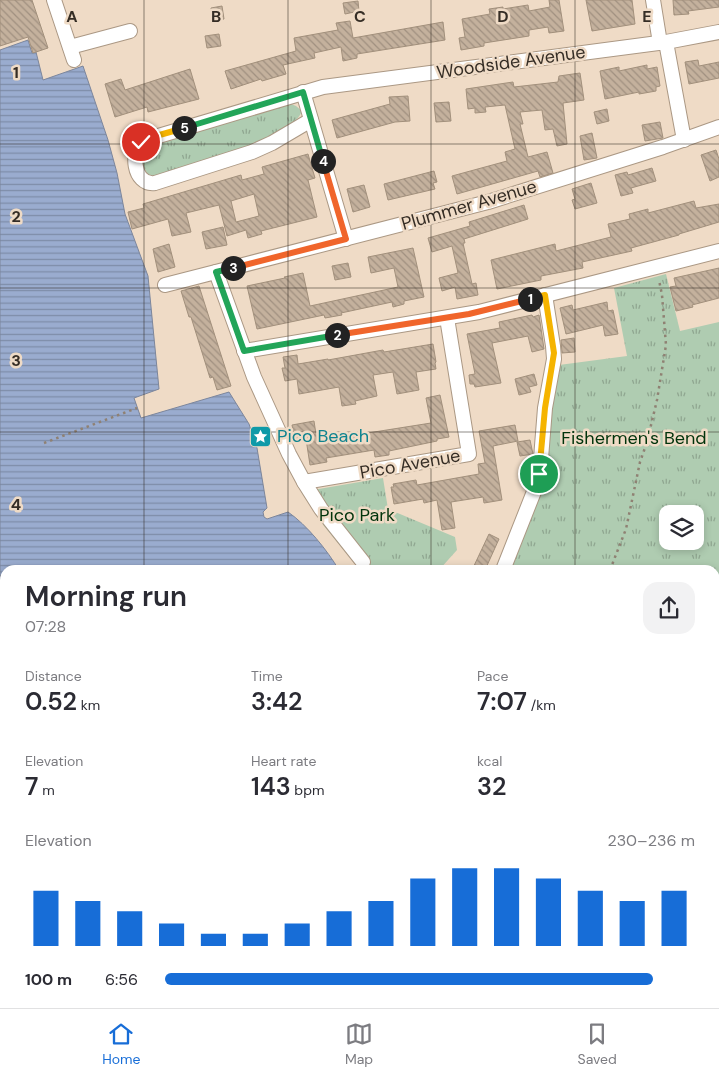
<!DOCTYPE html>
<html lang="en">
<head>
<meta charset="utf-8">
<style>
  body { margin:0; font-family:"DM Sans",sans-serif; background:#f2f2f3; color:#2b2b33; height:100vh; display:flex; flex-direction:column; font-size:19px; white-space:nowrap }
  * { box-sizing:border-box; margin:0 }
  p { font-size:16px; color:#7c7c81 }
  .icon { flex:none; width:28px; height:28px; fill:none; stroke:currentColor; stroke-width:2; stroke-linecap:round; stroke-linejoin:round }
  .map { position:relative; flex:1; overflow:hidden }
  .sheet { position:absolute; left:0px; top:565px; width:720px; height:444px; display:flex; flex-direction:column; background:#fff; border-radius:15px 15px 0 0; box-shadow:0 2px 8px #0003 }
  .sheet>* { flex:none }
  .buttons { position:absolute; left:659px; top:505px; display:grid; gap:10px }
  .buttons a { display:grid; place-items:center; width:45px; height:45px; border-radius:10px; background:#fff; box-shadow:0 2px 8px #0003; font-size:25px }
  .pin { position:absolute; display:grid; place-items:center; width:42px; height:42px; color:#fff; margin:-21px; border:2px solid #fff; border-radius:50%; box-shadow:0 1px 5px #0007 }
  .km { position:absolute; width:25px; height:25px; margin:-12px; border-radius:50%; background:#222; color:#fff; font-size:14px; line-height:25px; text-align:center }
  .round { display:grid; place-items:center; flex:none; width:52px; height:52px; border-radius:15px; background:#f2f2f3 }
  .headline { display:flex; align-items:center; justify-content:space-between; height:85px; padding:0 25px }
  h1 { font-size:28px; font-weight:600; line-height:38px }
  .stats { display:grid; grid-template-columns:repeat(3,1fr); gap:8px; height:85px; padding:5px 25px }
  .stats div { display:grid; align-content:center }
  .stats b { font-size:25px; font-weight:600 }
  .stats small { font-size:14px; font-weight:400 }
  .stats p { font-size:14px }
  .chart { height:140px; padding:10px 25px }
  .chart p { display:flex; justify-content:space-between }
  .chart svg { width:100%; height:90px; margin-top:5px; stroke:#176dd7; stroke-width:6 }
  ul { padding:0 25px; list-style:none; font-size:16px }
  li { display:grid; grid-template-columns:80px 60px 1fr; align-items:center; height:38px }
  li i { height:12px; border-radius:6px; background:#176dd7 }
  .dock { display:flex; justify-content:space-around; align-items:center; height:70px; border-top:1px solid #e1e1e2; background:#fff; font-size:14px; color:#7c7c81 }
  .dock a { display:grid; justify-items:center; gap:2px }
  .dock .current { color:#176dd7 }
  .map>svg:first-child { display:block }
  .park { fill:url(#park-tufts); fill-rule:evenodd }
  .water { fill:url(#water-rules); stroke:#7c869c }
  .building { fill:url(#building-back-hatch); stroke:#a2907c; fill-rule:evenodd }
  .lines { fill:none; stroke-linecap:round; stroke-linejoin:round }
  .minor-casing { stroke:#ab9884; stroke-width:16 }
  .path { stroke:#8f8173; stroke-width:2.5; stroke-dasharray:2.5 4; stroke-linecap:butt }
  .minor { stroke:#fff; stroke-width:14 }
  .split-1-casing { stroke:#fff; stroke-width:10 }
  .split-2-casing { stroke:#fff; stroke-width:10 }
  .split-3-casing { stroke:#fff; stroke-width:10 }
  .split-4-casing { stroke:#fff; stroke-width:10 }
  .split-5-casing { stroke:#fff; stroke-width:10 }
  .split-6-casing { stroke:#fff; stroke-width:10 }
  .split-1 { stroke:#f5b400; stroke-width:6 }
  .split-2 { stroke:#f0652b; stroke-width:6 }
  .split-3 { stroke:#22a559; stroke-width:6 }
  .split-4 { stroke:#f0652b; stroke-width:6 }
  .split-5 { stroke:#22a559; stroke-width:6 }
  .split-6 { stroke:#f5b400; stroke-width:6 }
  .grid { fill:none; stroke:#352d25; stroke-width:1; stroke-opacity:0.55 }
  .labels { text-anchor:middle; stroke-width:5; stroke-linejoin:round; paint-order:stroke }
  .street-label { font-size:18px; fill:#352d25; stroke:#efdbc6 }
  .culture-label { font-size:18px; fill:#0d838f; stroke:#efdbc6; text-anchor:start }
  .park-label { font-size:18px; fill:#00330b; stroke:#efdbc6 }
  .grid-label { font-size:16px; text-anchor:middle; font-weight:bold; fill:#352d25; stroke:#efdbc6; stroke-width:5; stroke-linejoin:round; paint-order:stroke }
</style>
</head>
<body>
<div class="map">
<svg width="719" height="1008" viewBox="0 0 719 1008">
  <defs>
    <pattern id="park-tufts" width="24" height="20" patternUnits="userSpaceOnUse" patternTransform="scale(1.25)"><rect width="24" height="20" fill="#afccb1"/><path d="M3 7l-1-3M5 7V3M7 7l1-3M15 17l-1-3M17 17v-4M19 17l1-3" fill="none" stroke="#8fa690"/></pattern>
    <pattern id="water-rules" width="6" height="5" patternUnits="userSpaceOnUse" patternTransform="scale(1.25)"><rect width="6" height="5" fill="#9aaccf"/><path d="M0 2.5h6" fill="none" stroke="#7e8ca8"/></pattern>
    <pattern id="building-back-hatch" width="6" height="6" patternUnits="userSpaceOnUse" patternTransform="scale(1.25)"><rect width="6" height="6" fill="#c4b19d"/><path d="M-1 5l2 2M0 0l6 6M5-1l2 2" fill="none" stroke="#a09080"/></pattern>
  </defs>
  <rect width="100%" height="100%" fill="#efdbc6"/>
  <!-- park -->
  <g class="park">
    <path d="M291 104 296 106 302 111C291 141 183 168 152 178 140 168 140 158 149 146Z"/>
    <path d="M666 274 680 331 719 322V850H715V570H508L549 413 559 365 627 356 614 288ZM668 514H695V541H668Z"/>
    <path d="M383 478 388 509 455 537 457 550 439 570H360L324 526 301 492Z"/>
  </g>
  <!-- water -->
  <path class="water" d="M28 40 32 53 36 52 43 80 83 66 108 140 117 173 125 214 148 276 159 389 134 398 141 418 229 392 249 424 257 448 267 508 263 512 264 517 267 519 288 512C307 525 327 550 339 570H5V1004H715V613L719 614V1008H0V50Z"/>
  <!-- building -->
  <g class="building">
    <path d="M0 0H32L48 48 33 53 28 37 0 46Z"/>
    <path d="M549 0H559L564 31 549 33 548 27 529 30V36L484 43V46L461 50 459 38 465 37 462 19 490 14 489 9 503 7V9L528 5 529 11 550 7Z"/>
    <path d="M586 0H632L635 24 592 31Z"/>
    <path d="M673 0H719V7L688 11 689 14 674 15Z"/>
    <path d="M358 1 359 11 345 14 343 3Z"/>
    <path d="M222 6 224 19 213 21 211 8Z"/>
    <path d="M350 21 353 38 443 22 445 40 357 54V58L343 61 341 47 314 53 315 58 283 65 286 74 262 81 261 79 231 89 225 71 296 51 294 38 338 30 336 23Z"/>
    <path d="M219 34 221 46 207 48 205 36Z"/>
    <path d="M698 60 699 66 719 62V78L689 84 685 62Z"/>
    <path d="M647 65V69L657 67 660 86 656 87V91L639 94V92L605 99 600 71 619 67V71Z"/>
    <path d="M190 69 199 99 148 112 147 107 115 117 105 84 121 79 125 90Z"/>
    <path d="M580 73 584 100 563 103 567 144 557 146 553 129 545 130 542 110 520 112 523 124H520L528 157 547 152 553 173 540 177 538 171 457 194 452 176 507 161 505 152 515 149 505 105 485 107 486 112 475 113V108L468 109 466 89 513 82 514 87 558 82 559 76Z"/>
    <path d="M408 96 410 121 395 122 337 138 332 120 390 104 389 97Z"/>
    <path d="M449 102 451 121 436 122 434 103Z"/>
    <path d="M607 109 609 121 597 124 594 112Z"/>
    <path d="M660 122 663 138 645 141 642 125Z"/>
    <path d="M592 133 597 158 584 160 580 136Z"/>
    <path d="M716 150 719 159V177L710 181 701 155Z"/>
    <path d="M308 154 315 178 308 180 317 217 261 231 262 234 248 238 246 230 227 236 219 205 186 213 191 232 172 236 168 219 132 229 128 212 144 208 143 204 241 175 242 180 264 174 262 167ZM254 194 259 216 236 222 231 201Z"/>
    <path d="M652 168 656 181 631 188 633 193 621 196 615 175 627 172 628 175Z"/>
    <path d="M434 171 437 182 433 183 435 189 388 200 384 184Z"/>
    <path d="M591 183 597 203 575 209 572 200 575 199 572 189Z"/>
    <path d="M364 185 370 207 353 212 347 189Z"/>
    <path d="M694 201 696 208 719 204V222L679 234V235L631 248 632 251 582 262 583 268 541 276V280L497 289 491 260 555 244 556 251 611 237 608 224 630 219 629 214 648 209V213Z"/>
    <path d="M524 205 528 219 464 239 465 243H463L472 284 476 283 478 295 457 299 455 287 442 291 439 278 458 273 452 246 432 252 428 238 470 226 469 222Z"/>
    <path d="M223 227 227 245 206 249 202 232Z"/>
    <path d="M169 244 175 267 158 272 153 249Z"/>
    <path d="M413 248 424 297 404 301V304L393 307 392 302 341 313 342 315 325 318 324 315 257 329 247 286 285 278 284 277 303 273 310 306 398 287 394 268 371 273 368 257Z"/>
    <path d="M348 263 351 277 335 280 332 266Z"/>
    <path d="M719 268V298L692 305 693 307 676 311 670 287 676 286 674 278Z"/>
    <path d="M199 286 231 386 217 390 213 377 210 378 191 317H189L181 291Z"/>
    <path d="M607 302 608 311 613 310 618 334 605 336 603 325 566 334 560 308 572 305 573 310Z"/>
    <path d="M532 315 533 317 539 315 544 349 532 352 528 336 492 343 501 383 475 387 474 384H470L469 375 475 374 467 334 500 328 499 322Z"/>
    <path d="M574 338 575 352 562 353 561 340Z"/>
    <path d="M433 344 436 362 435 363 436 369 416 372 419 390 397 394 393 372 373 375 377 396 355 401 356 404 342 406 339 387 299 394 297 379 285 381 282 368H285L283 357 297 355 298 364 328 359V360L383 350 384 352Z"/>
    <path d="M534 374 537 385 529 387 531 392 519 395 515 379Z"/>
    <path d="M440 395 449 437 437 439V441L389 451V455L375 457 374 450 326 458 327 462 310 465 306 439 295 441 292 425 314 421 317 441 431 423 426 398Z"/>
    <path d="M515 425 518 441 493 446 502 500 484 503 483 497 451 502 455 528 442 530 437 500 424 503 423 499 394 504 391 487H394L393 484 416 480 417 485 479 474 478 464 485 463 479 431Z"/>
    <path d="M530 440 533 454 520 456 517 442Z"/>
    <path d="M489 534 499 539 485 570H472Z"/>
  </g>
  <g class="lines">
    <defs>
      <g id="minor">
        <path d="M54 0 74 60"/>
        <path d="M653 0 660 43"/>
        <path d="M666 42 684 140"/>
        <path d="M70 47 130 31"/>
        <path d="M303 92 346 239"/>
        <path d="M311 120 272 143 252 152 155 183C133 186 129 149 145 140L323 87 666 42 719 32"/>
        <path d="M216 272 254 377 289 454 304 482 321 509 363 562"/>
        <path d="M165 285 488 202 663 147 719 127"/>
        <path d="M244 351 479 312 719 251"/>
        <path d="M304 482 469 454 447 318"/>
        <path d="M503 570 537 484 540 471 545 408 554 359 553 346 545 295"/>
      </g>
    </defs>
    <!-- minor casing -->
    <use href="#minor" class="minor-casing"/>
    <!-- path -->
    <g class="path">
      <path d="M44 443 137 408"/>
      <path d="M610 570 626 529 640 462 647 442 657 400 666 345 662 295 659 280"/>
      <path d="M715 605 719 606"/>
    </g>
    <!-- minor -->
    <use href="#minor" class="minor"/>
  </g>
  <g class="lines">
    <defs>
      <path id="split-1" d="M530 299 545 295 554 353 545 408 539 474"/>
      <path id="split-2" d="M337 335 469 314 530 299"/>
      <path id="split-3" d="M233 268 216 272 244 351 337 335"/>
      <path id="split-4" d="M233 268 346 239 323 161"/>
      <path id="split-5" d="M184 128 303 92 323 161"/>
      <path id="split-6" d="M141 142 149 138 184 128"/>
    </defs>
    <!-- split-1 casing -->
    <use href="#split-1" class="split-1-casing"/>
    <!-- split-2 casing -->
    <use href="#split-2" class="split-2-casing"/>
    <!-- split-3 casing -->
    <use href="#split-3" class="split-3-casing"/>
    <!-- split-4 casing -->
    <use href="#split-4" class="split-4-casing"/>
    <!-- split-5 casing -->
    <use href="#split-5" class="split-5-casing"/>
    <!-- split-6 casing -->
    <use href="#split-6" class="split-6-casing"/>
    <!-- split-1 -->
    <use href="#split-1" class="split-1"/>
    <!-- split-2 -->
    <use href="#split-2" class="split-2"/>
    <!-- split-3 -->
    <use href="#split-3" class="split-3"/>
    <!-- split-4 -->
    <use href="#split-4" class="split-4"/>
    <!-- split-5 -->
    <use href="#split-5" class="split-5"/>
    <!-- split-6 -->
    <use href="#split-6" class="split-6"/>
  </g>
  <!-- grid -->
  <path class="grid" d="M144 0V570M288 0V570M431 0V570M575 0V570M0 144H719M0 288H719M0 432H719M0 576H5M715 576H719M0 720H5M715 720H719M0 864H5M715 864H719M144 1004V1008M288 1004V1008M431 1004V1008M575 1004V1008"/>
  <!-- icons -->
  <defs>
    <symbol id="sight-square" viewBox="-11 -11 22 22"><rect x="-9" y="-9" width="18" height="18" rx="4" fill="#0f9aa8" stroke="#efdbc6"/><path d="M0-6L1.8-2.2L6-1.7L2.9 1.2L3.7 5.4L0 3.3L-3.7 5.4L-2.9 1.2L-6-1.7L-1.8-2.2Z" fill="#fff"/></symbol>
  </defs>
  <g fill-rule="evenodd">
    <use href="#sight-square" x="248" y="424" width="25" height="25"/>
  </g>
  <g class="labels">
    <!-- street labels -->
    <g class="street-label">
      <text transform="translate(511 62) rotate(-8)" y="6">Woodside Avenue</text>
      <text transform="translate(469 205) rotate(-16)" y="6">Plummer Avenue</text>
      <text transform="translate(410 464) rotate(-10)" y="6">Pico Avenue</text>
    </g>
    <!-- culture labels -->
    <g class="culture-label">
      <text x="277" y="442">Pico Beach</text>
    </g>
    <!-- park labels -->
    <g class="park-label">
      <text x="634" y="444">Fishermen's Bend</text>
      <text x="357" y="521">Pico Park</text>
    </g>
  </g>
  <g class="grid-label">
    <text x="72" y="22">A</text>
    <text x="216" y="22">B</text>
    <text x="360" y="22">C</text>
    <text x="503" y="22">D</text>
    <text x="647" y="22">E</text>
    <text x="16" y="78">1</text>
    <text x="16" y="222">2</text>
    <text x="16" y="366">3</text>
    <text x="16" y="510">4</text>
  </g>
</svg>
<div class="buttons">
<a><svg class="icon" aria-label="layers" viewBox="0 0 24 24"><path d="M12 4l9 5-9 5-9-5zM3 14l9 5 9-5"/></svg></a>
</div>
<div class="pin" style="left:539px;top:474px;background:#1e9e55"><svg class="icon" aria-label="arrive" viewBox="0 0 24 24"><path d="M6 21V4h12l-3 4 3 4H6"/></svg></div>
<div class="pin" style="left:141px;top:142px;background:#d93025"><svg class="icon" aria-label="check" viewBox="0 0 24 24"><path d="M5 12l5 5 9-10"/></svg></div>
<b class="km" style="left:530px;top:299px">1</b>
<b class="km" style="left:337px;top:335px">2</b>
<b class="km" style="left:233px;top:268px">3</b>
<b class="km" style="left:323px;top:161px">4</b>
<b class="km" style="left:184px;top:128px">5</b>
<section class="sheet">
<div class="headline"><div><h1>Morning run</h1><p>07:28</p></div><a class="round"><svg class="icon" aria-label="share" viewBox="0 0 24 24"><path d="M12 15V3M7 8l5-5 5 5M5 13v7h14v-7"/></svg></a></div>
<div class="stats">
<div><p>Distance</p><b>0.52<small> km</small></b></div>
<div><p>Time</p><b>3:42</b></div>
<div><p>Pace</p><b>7:07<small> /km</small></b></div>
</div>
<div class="stats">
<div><p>Elevation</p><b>7<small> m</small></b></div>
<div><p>Heart rate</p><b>143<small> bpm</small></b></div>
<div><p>kcal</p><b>32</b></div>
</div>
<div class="chart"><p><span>Elevation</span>230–236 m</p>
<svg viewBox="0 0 160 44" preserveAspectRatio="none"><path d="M5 44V17M15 44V22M25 44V27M35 44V33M45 44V38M55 44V38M65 44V33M75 44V27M85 44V22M95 44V11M105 44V6M115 44V6M125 44V11M135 44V17M145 44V22M155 44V17"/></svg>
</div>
<ul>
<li><b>100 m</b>6:56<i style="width:92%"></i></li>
</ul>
</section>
</div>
<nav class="dock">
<a class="current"><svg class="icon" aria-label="home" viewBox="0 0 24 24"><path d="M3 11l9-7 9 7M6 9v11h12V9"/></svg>Home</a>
<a><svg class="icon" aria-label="map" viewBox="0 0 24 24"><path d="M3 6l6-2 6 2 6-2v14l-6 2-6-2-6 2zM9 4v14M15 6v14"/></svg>Map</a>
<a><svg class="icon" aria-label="saved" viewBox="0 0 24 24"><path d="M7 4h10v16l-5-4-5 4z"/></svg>Saved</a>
</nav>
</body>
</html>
